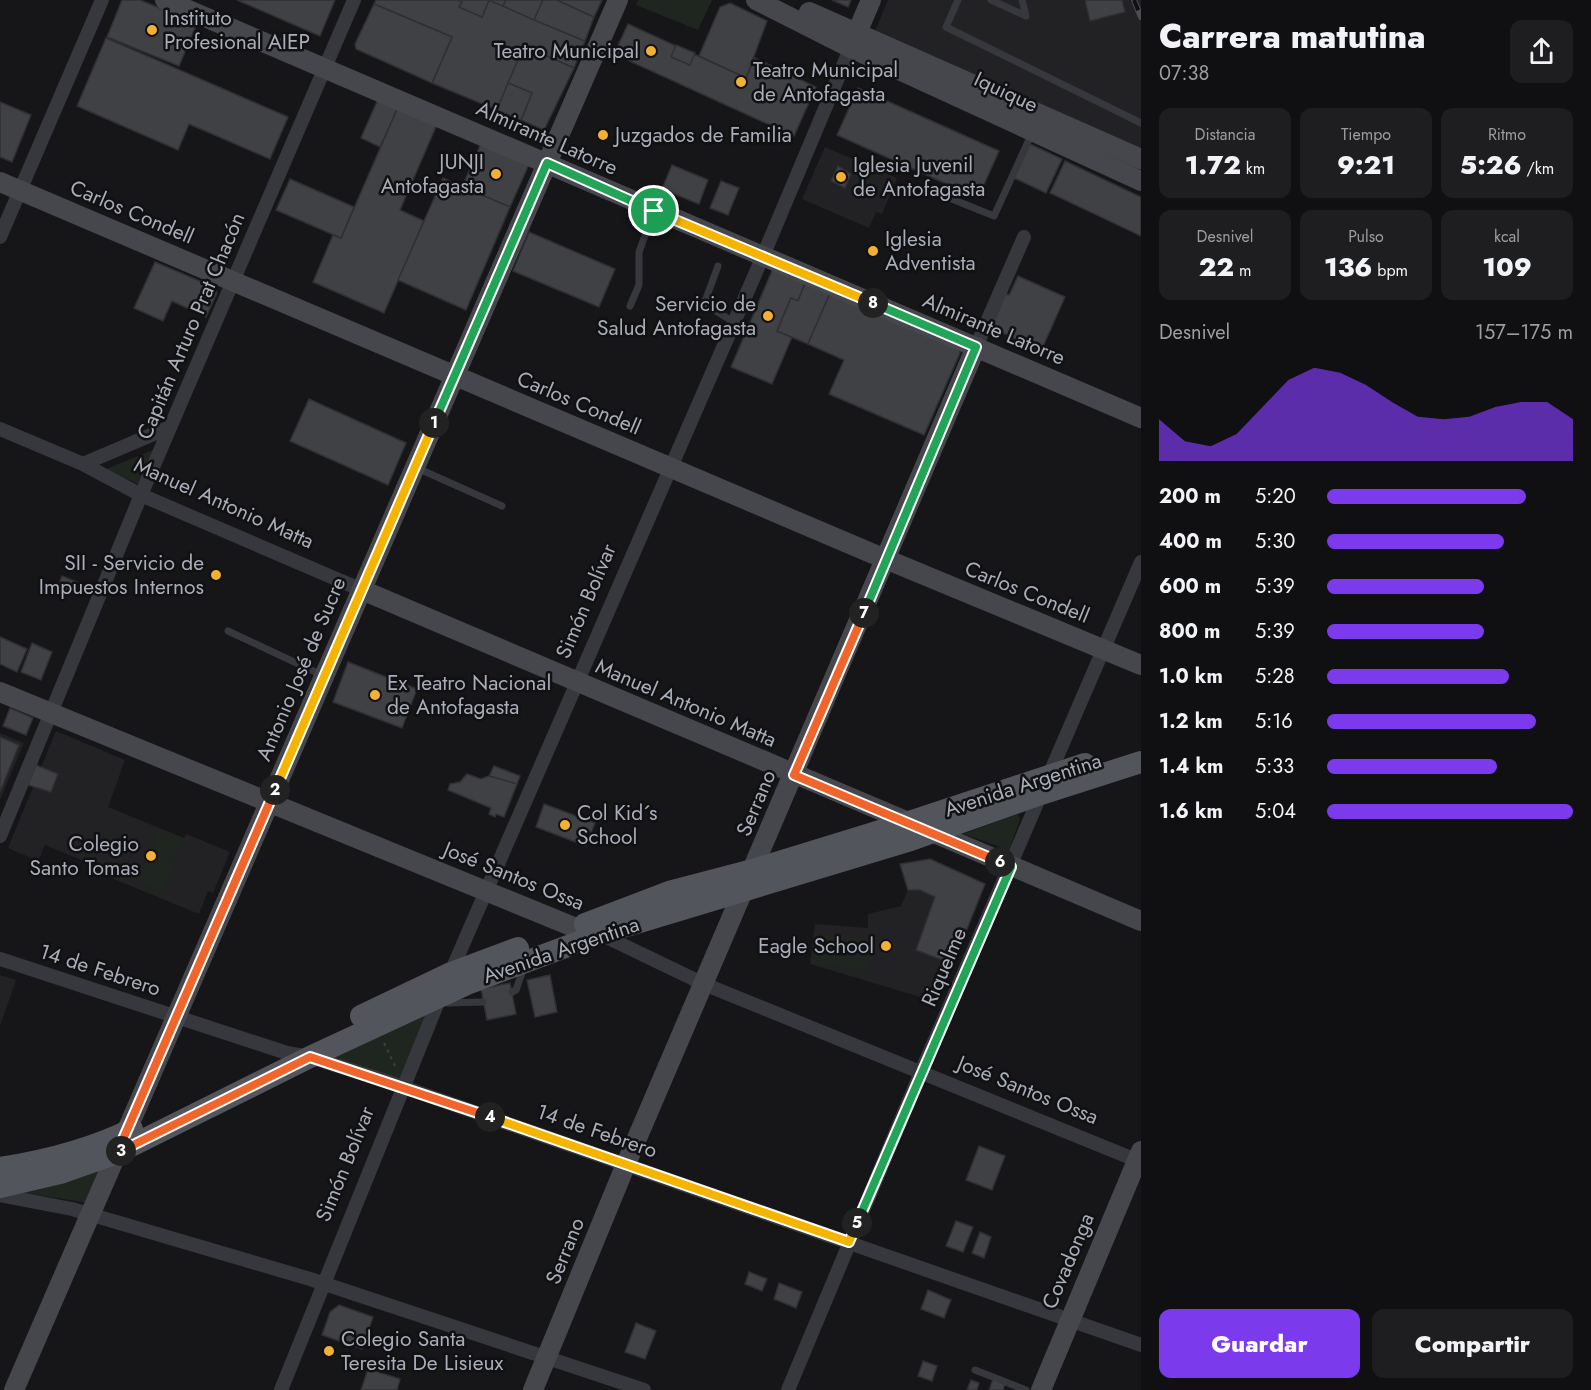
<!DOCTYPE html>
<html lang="es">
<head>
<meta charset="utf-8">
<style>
  body { margin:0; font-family:Jost,sans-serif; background:#1e1e20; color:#f1f3f6; height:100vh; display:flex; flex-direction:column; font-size:22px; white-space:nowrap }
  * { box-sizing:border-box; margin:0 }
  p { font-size:20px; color:#9c9d9f }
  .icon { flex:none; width:33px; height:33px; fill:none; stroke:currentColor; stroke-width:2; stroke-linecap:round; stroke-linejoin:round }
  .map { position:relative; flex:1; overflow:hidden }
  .side { display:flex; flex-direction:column; background:#101012; width:450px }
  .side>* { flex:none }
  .pin { position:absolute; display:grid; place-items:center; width:51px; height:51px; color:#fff; margin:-26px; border:3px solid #fff; border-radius:50%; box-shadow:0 2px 6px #0007 }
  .km { position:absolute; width:30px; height:30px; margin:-15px; border-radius:50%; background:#222; color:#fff; font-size:16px; line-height:30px; text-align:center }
  .round { display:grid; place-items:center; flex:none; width:63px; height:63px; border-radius:12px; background:#1e1e20 }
  .summary { display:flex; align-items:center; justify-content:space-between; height:102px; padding:0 18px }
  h1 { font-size:33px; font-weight:800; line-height:45px }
  .metrics { display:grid; grid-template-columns:repeat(3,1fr); gap:9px; height:102px; padding:6px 18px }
  .metrics div { display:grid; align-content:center; border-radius:12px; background:#1e1e20; text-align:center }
  .metrics b { font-size:26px; font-weight:800 }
  .metrics small { font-size:16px; font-weight:400 }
  .metrics p { font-size:16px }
  .chart { height:168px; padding:12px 18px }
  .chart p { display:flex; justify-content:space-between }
  .chart svg { width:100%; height:108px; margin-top:6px; fill:#7c3aed; opacity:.7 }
  .button { display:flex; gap:12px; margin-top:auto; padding:12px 18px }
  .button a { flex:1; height:69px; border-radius:12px; background:#7c3aed; color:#fff; font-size:24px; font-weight:800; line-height:69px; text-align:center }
  .button a+a { background:#1e1e20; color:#f1f3f6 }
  ul { padding:0 18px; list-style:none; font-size:20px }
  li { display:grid; grid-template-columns:96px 72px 1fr; align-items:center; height:45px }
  li i { height:15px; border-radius:8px; background:#7c3aed }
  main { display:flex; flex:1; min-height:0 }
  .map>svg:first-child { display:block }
  .built { fill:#222225 }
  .green { fill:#1e261f }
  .building { fill:#404145; stroke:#303034; stroke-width:1.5 }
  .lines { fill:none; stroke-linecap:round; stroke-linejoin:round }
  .path { stroke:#3d3f44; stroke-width:2; stroke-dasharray:3 4.5; stroke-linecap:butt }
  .lane { stroke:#37383d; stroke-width:7 }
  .street { stroke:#37383d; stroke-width:14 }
  .secondary { stroke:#45474d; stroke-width:20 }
  .primary { stroke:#53555c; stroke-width:22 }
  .rail-casing { stroke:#4a4c52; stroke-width:6 }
  .rail { stroke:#111113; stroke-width:4; stroke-dasharray:11; stroke-linecap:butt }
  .split-1-casing { stroke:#fff; stroke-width:12 }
  .split-2-casing { stroke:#fff; stroke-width:12 }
  .split-3-casing { stroke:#fff; stroke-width:12 }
  .split-4-casing { stroke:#fff; stroke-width:12 }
  .split-5-casing { stroke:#fff; stroke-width:12 }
  .split-6-casing { stroke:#fff; stroke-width:12 }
  .split-7-casing { stroke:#fff; stroke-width:12 }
  .split-8-casing { stroke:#fff; stroke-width:12 }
  .split-9-casing { stroke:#fff; stroke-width:12 }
  .split-1 { stroke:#22a559; stroke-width:8 }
  .split-2 { stroke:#f5b400; stroke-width:8 }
  .split-3 { stroke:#f0652b; stroke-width:8 }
  .split-4 { stroke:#f0652b; stroke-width:8 }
  .split-5 { stroke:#f5b400; stroke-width:8 }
  .split-6 { stroke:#22a559; stroke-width:8 }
  .split-7 { stroke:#f0652b; stroke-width:8 }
  .split-8 { stroke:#22a559; stroke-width:8 }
  .split-9 { stroke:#f5b400; stroke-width:8 }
  .poi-dot { fill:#f2b134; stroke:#111113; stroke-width:2 }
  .labels { text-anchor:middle; stroke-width:5; stroke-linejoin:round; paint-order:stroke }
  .poi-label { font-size:21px; fill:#a8adb8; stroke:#111113; text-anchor:start }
  .street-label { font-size:21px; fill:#a8adb8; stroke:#111113 }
</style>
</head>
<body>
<main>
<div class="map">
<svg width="1141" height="1390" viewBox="0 0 1141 1390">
  <rect width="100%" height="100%" fill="#161618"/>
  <!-- built -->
  <g class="built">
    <path d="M888 0H1141V149L875 31Z"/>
    <path d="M825 147 897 178 882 214 876 212 869 228 802 199Z"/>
    <path d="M56 731 125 760 108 807 184 838 186 834 230 852 213 893 208 891 199 914 104 875 106 870 45 845 38 861 8 848Z"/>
    <path d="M0 733 24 743 0 800Z"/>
    <path d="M930 859 985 884 937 1002 810 964 815 924 868 928V914L901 906 908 890 900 864Z"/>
    <path d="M0 975 16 980 0 1026Z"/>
  </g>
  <!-- green -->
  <g class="green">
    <path d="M638 0H712L698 30 636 5Z"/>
    <path d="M153 450 140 485 106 469Z"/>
    <path d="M1018 814 1020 819 1009 850 963 834Z"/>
    <path d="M159 831 183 841 162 892 138 882Z"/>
    <path d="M817 933 871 940 867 971 812 963Z"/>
    <path d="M441 995 401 1087 310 1057Z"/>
    <path d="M104 1163 88 1203 20 1192Z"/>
  </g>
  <!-- building -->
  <g class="building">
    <path d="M122 0H140L197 23 179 66 107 37Z"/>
    <path d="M237 0H335L320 36Z"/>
    <path d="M376 0H458L462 2 459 7 482 17 489 0 585 41 574 68 524 46 497 110 432 83 452 37 374 4Z"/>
    <path d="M458 0H489L482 17 459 7 462 2Z"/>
    <path d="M488 0H506L503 6Z"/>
    <path d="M506 0H543L534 20 503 6Z"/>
    <path d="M543 0H557L594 17 585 41 534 20Z"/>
    <path d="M557 0H602L594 17Z"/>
    <path d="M832 0H851L848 7Z"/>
    <path d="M1085 0H1122L1125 12 1090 21Z"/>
    <path d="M730 3 767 21 746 78 699 56 720 7Z"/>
    <path d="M374 4 452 37 432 83 356 49 355 44Z"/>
    <path d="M628 24 746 78 755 58 816 87 794 136 614 54Z"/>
    <path d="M106 38 288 117 270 159 189 124 178 150 77 106Z"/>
    <path d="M676 45 695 53 690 65 671 57Z"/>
    <path d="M524 46 574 68 544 130 521 120 532 93 508 83Z"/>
    <path d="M508 83 532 93 521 120 497 110Z"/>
    <path d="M858 88 999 151 978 198 837 135Z"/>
    <path d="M379 97 399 105 380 147 361 138Z"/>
    <path d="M0 102 31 115 12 162 0 157Z"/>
    <path d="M399 105 438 122 400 210 424 221 384 313 313 282 333 235 341 238Z"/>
    <path d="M482 141 530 162 510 207 462 187Z"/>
    <path d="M1030 144 1062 159 1046 193 1014 178Z"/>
    <path d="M1065 161 1141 197V236L1050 193Z"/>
    <path d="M672 165 708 180 699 204 662 189Z"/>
    <path d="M838 166 851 174 845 188 831 181Z"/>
    <path d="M443 178 510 207 466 310 398 280Z"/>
    <path d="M290 179 354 207 341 238 276 210Z"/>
    <path d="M721 181 739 188 728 215 710 208Z"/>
    <path d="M529 232 615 269 599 307 513 271Z"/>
    <path d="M155 262 214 287 217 293 206 317 172 301 163 321 134 308Z"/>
    <path d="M774 266 806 281 798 301 791 298 777 331 792 337 772 384 731 367Z"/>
    <path d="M1018 276 1065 297 1041 351 988 326 1003 293 1009 295Z"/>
    <path d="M806 281 831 291 808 344 777 331 791 298 798 301Z"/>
    <path d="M831 291 957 347 960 353 924 435 829 394 844 360 808 344Z"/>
    <path d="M309 399 406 443 388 485 290 441Z"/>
    <path d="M62 576 82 584 79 595 58 587Z"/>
    <path d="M0 637 27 649 17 672 0 664Z"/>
    <path d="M32 643 52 652 41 680 21 672Z"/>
    <path d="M348 662 417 689 402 728 333 702Z"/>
    <path d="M10 708 33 718 26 735 3 726Z"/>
    <path d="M0 737 19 745 0 792Z"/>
    <path d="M36 765 58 774 51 792 28 785Z"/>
    <path d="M494 766 520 776 517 784 489 776Z"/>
    <path d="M467 774 481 779 489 776 517 784 504 817 496 814 495 817 489 814 491 808 448 790 450 784 460 782Z"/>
    <path d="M544 804 595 823 586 846 536 827Z"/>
    <path d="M930 859 985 884 953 964 916 950 935 897 920 890H908L900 864Z"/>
    <path d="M550 975 557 1012 535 1017 527 980Z"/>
    <path d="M510 983 516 1014 487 1020 481 989Z"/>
    <path d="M979 1146 1005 1156 992 1190 966 1180Z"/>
    <path d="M956 1221 973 1227 963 1252 946 1246Z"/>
    <path d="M980 1232 991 1237 984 1258 972 1253Z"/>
    <path d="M749 1272 767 1279 762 1291 745 1284Z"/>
    <path d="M779 1283 802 1292 796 1308 774 1299Z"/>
    <path d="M928 1290 951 1300 944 1318 921 1309Z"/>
    <path d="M339 1305 373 1317 362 1349 322 1335 330 1312Z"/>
    <path d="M636 1323 656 1331 645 1359 625 1352Z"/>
    <path d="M923 1361 937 1366 932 1381 918 1376Z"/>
    <path d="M368 1369 400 1379 397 1390H361Z"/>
    <path d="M993 1379 1005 1384 1003 1390H989Z"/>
    <path d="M971 1380 979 1383 977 1390H967Z"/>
  </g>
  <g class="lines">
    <!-- path -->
    <path class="path" d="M384 1043 396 1068"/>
    <!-- lane -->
    <g class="lane">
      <path d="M958 0 946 27 1141 123"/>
      <path d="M991 0 1026 16 1022 0"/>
      <path d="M932 191 994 216 1032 133"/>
      <path d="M718 266 704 304 734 322"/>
      <path d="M630 306 639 285V252L654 211"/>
      <path d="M417 468 502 506"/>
      <path d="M228 631 324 676"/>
      <path d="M512 992 516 990 524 967"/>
      <path d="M447 1003 483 1002"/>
      <path d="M975 1370 1026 1390"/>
    </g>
    <!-- street -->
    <g class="street">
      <path d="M0 237 102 0"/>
      <path d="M976 347 1024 237"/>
      <path d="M0 429 83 464 141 495 362 590"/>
      <path d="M83 464 170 427"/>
      <path d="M0 836 141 495 354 0"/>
      <path d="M600 934 704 984 1141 1162"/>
      <path d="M0 959 287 1053 310 1057 389 1082 1141 1345"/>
      <path d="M450 974 763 256 853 42"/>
      <path d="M0 1195 72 1209 310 1279 644 1390"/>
      <path d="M281 1390 440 997"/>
      <path d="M788 1390 921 1072 1141 562"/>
    </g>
    <!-- secondary -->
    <g class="secondary">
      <path d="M165 0 1141 418"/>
      <path d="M756 0 851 48 1141 181"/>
      <path d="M809 12 1141 159"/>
      <path d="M856 35 871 0"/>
      <path d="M0 182 871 553 1141 665"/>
      <path d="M362 590 1141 921"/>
      <path d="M0 692 576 928 598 934"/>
      <path d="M14 1390 618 0"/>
      <path d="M533 1390 626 1164 976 347"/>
      <path d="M1041 1390 1141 1151"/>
    </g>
    <!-- primary -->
    <g class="primary">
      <path d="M585 924 669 892 753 870 906 823 1085 764"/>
      <path d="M361 1016 451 973 518 948"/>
      <path d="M0 1168C44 1161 92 1149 132 1129"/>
      <path d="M0 1187 60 1173 117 1153 310 1057 467 984 600 934 911 840 1041 794 1141 762"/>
    </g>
    <defs>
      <path id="rail" d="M1134 0 1141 17"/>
    </defs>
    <!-- rail casing -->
    <use href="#rail" class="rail-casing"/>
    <!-- rail -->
    <use href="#rail" class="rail"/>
  </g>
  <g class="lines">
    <defs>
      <path id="split-1" d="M434 423 547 163 654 211"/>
      <path id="split-2" d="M275 790 434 423"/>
      <path id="split-3" d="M121 1151 117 1153 275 790"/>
      <path id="split-4" d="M121 1151 310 1057 490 1117"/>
      <path id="split-5" d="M490 1117 849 1242 857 1223"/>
      <path id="split-6" d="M857 1223 1011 867 1000 862"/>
      <path id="split-7" d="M864 613 794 775 1000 862"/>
      <path id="split-8" d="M864 613 976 347 873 303"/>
      <path id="split-9" d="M654 211 873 303"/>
    </defs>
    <!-- split-1 casing -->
    <use href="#split-1" class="split-1-casing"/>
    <!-- split-2 casing -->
    <use href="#split-2" class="split-2-casing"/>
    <!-- split-3 casing -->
    <use href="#split-3" class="split-3-casing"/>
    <!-- split-4 casing -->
    <use href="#split-4" class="split-4-casing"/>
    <!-- split-5 casing -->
    <use href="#split-5" class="split-5-casing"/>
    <!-- split-6 casing -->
    <use href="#split-6" class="split-6-casing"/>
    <!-- split-7 casing -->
    <use href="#split-7" class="split-7-casing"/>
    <!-- split-8 casing -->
    <use href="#split-8" class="split-8-casing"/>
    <!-- split-9 casing -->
    <use href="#split-9" class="split-9-casing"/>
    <!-- split-1 -->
    <use href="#split-1" class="split-1"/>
    <!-- split-2 -->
    <use href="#split-2" class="split-2"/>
    <!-- split-3 -->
    <use href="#split-3" class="split-3"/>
    <!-- split-4 -->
    <use href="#split-4" class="split-4"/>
    <!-- split-5 -->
    <use href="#split-5" class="split-5"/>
    <!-- split-6 -->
    <use href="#split-6" class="split-6"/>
    <!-- split-7 -->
    <use href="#split-7" class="split-7"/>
    <!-- split-8 -->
    <use href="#split-8" class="split-8"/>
    <!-- split-9 -->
    <use href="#split-9" class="split-9"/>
  </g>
  <!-- markers -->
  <g class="poi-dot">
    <circle cx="152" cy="30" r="6"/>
    <circle cx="651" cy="51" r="6"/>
    <circle cx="741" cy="82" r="6"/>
    <circle cx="603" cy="135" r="6"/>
    <circle cx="496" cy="174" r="6"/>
    <circle cx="841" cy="177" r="6"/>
    <circle cx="873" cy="251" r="6"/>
    <circle cx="768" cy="316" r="6"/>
    <circle cx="216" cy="575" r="6"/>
    <circle cx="375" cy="695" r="6"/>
    <circle cx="565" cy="825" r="6"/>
    <circle cx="151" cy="856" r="6"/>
    <circle cx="886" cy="946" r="6"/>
    <circle cx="329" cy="1351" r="6"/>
  </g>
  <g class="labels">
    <!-- poi labels -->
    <g class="poi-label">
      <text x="164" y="25">Instituto<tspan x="164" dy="24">Profesional AIEP</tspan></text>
      <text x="639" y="58" text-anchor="end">Teatro Municipal</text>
      <text x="753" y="77">Teatro Municipal<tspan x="753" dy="24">de Antofagasta</tspan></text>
      <text x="615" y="142">Juzgados de Familia</text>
      <text x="484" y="169" text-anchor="end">JUNJI<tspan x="484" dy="24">Antofagasta</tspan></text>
      <text x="853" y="172">Iglesia Juvenil<tspan x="853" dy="24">de Antofagasta</tspan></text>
      <text x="885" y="246">Iglesia<tspan x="885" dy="24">Adventista</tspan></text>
      <text x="756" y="311" text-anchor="end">Servicio de<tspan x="756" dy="24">Salud Antofagasta</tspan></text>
      <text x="204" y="570" text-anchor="end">SII - Servicio de<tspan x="204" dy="24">Impuestos Internos</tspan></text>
      <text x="387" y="690">Ex Teatro Nacional<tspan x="387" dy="24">de Antofagasta</tspan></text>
      <text x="577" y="820">Col Kid´s<tspan x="577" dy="24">School</tspan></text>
      <text x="139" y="851" text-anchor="end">Colegio<tspan x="139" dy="24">Santo Tomas</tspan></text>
      <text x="874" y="953" text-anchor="end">Eagle School</text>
      <text x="341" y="1346">Colegio Santa<tspan x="341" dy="24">Teresita De Lisieux</tspan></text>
    </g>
    <!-- street labels -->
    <g class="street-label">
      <text transform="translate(1006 92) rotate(25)" y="7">Iquique</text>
      <text transform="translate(547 138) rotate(24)" y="7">Almirante Latorre</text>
      <text transform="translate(132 212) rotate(23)" y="7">Carlos Condell</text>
      <text transform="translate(191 326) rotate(-67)" y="7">Capitán Arturo Prat Chacón</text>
      <text transform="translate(994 329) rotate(23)" y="7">Almirante Latorre</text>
      <text transform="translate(579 403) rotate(23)" y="7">Carlos Condell</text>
      <text transform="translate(224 503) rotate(24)" y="7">Manuel Antonio Matta</text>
      <text transform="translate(1027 592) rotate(22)" y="7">Carlos Condell</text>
      <text transform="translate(586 601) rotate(-67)" y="7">Simón Bolívar</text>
      <text transform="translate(301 669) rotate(-67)" y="7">Antonio José de Sucre</text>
      <text transform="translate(686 703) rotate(23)" y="7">Manuel Antonio Matta</text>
      <text transform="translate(1023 785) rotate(-18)" y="7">Avenida Argentina</text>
      <text transform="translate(756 803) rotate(-67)" y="7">Serrano</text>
      <text transform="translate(514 876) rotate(22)" y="7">José Santos Ossa</text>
      <text transform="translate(561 950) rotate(-19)" y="7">Avenida Argentina</text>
      <text transform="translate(944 967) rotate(-67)" y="7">Riquelme</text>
      <text transform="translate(100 970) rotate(18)" y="7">14 de Febrero</text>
      <text transform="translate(1028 1090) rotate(22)" y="7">José Santos Ossa</text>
      <text transform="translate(597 1131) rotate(19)" y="7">14 de Febrero</text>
      <text transform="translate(345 1164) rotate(-68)" y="7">Simón Bolívar</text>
      <text transform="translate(565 1251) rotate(-68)" y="7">Serrano</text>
      <text transform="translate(1068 1261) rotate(-67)" y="7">Covadonga</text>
    </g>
  </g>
</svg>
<div class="pin" style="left:654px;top:211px;background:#1e9e55"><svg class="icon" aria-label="arrive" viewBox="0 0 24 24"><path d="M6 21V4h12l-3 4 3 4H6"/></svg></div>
<b class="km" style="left:434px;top:423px">1</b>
<b class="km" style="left:275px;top:790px">2</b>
<b class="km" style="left:121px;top:1151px">3</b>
<b class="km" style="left:490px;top:1117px">4</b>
<b class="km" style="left:857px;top:1223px">5</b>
<b class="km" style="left:1000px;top:862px">6</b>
<b class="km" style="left:864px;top:613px">7</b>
<b class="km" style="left:873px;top:303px">8</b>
</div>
<section class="side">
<div class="summary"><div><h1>Carrera matutina</h1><p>07:38</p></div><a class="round"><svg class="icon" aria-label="share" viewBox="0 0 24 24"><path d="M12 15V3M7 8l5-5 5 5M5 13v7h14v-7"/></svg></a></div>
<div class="metrics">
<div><p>Distancia</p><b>1.72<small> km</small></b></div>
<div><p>Tiempo</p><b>9:21</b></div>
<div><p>Ritmo</p><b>5:26<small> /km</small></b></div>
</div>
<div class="metrics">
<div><p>Desnivel</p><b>22<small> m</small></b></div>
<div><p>Pulso</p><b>136<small> bpm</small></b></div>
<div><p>kcal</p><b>109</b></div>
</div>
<div class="chart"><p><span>Desnivel</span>157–175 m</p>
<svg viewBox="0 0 160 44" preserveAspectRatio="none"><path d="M0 44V27L10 36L20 38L30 33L40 22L50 11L60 6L70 8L80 13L90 20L100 26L110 27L120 26L130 22L140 20L150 20L160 27V44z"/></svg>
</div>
<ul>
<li><b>200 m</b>5:20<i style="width:81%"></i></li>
<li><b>400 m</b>5:30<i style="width:72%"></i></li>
<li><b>600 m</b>5:39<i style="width:64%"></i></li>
<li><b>800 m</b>5:39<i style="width:64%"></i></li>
<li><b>1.0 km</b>5:28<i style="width:74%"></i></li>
<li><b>1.2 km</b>5:16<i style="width:85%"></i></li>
<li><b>1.4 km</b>5:33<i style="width:69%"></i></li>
<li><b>1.6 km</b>5:04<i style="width:100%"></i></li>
</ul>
<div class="button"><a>Guardar</a><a>Compartir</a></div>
</section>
</main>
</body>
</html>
